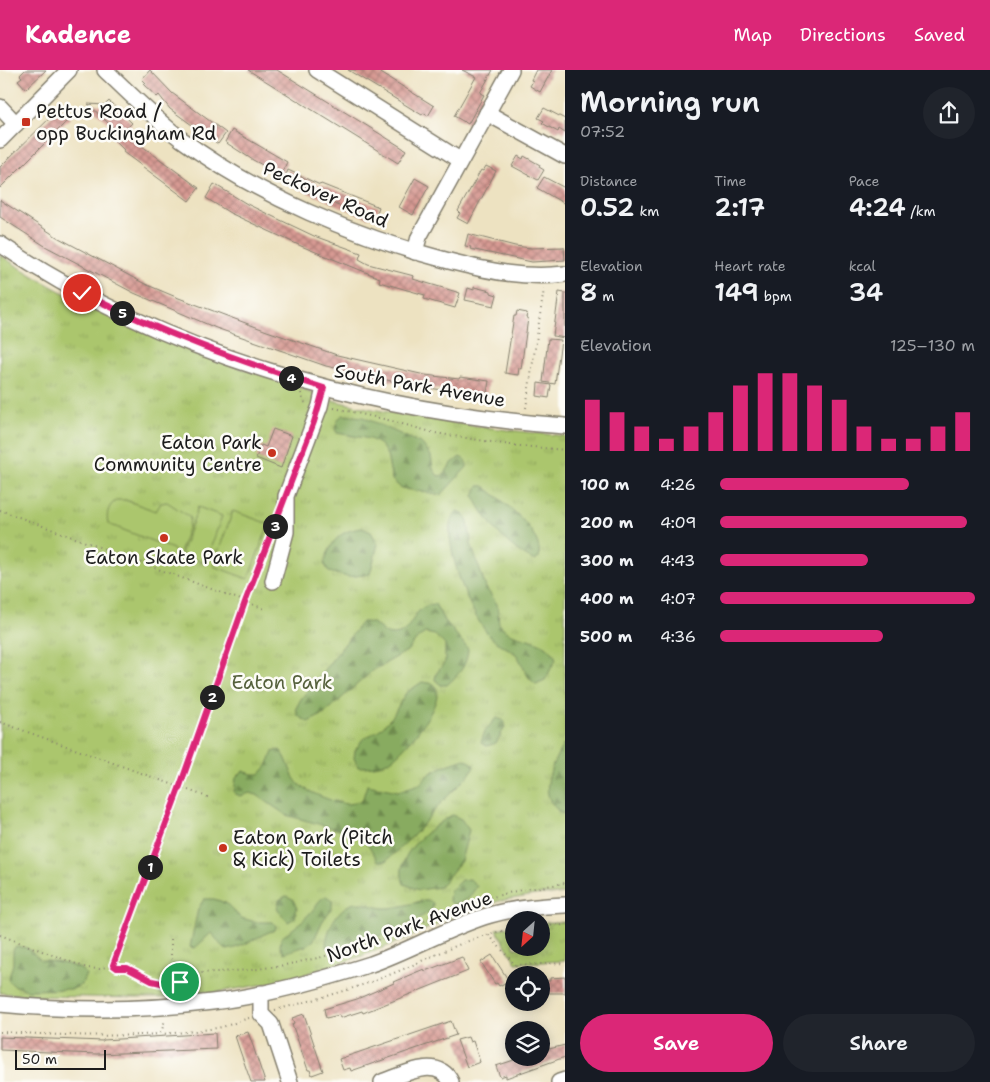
<!DOCTYPE html>
<html lang="en">
<head>
<meta charset="utf-8">
<style>
  body { margin:0; font-family:"Shantell Sans",sans-serif; background:#20242c; color:#f1f3f6; height:100vh; display:flex; flex-direction:column; font-size:19px; white-space:nowrap }
  * { box-sizing:border-box; margin:0 }
  p { font-size:16px; color:#9ea1a6 }
  .icon { flex:none; width:28px; height:28px; fill:none; stroke:currentColor; stroke-width:2; stroke-linecap:round; stroke-linejoin:round }
  .map { position:relative; flex:1; overflow:hidden }
  .drawer { display:flex; flex-direction:column; background:#171b24; width:425px }
  .drawer>* { flex:none }
  .needle { width:32px; rotate:207deg }
  .fabs { position:absolute; left:505px; top:841px; display:grid; gap:10px }
  .fabs a { display:grid; place-items:center; width:45px; height:45px; border-radius:50%; background:#171b24; box-shadow:0 2px 12px #0003; font-size:25px }
  .scale { position:absolute; left:15px; bottom:12px; width:91px; box-sizing:border-box; padding-left:5px; border:2px solid #1c1c1c; border-top:0; font-size:14px; line-height:18px; white-space:nowrap; color:#1c1c1c; -webkit-text-stroke:4px #fdfcf7; paint-order:stroke }
  .pin { position:absolute; display:grid; place-items:center; width:42px; height:42px; color:#fff; margin:-21px; border:2px solid #fff; border-radius:50%; box-shadow:0 1px 5px #0007 }
  .km { position:absolute; width:25px; height:25px; margin:-12px; border-radius:50%; background:#222; color:#fff; font-size:14px; line-height:25px; text-align:center }
  .round { display:grid; place-items:center; flex:none; width:52px; height:52px; border-radius:26px; background:#20242c }
  .summary { display:flex; align-items:center; justify-content:space-between; height:85px; padding:0 15px }
  h1 { font-size:28px; font-weight:600; line-height:38px }
  .metrics { display:grid; grid-template-columns:repeat(3,1fr); gap:8px; height:85px; padding:5px 15px }
  .metrics div { display:grid; align-content:center }
  .metrics b { font-size:25px; font-weight:600 }
  .metrics small { font-size:14px; font-weight:400 }
  .metrics p { font-size:14px }
  .chart { height:140px; padding:10px 15px }
  .chart p { display:flex; justify-content:space-between }
  .chart svg { width:100%; height:90px; margin-top:5px; stroke:#db2777; stroke-width:6 }
  .cta { display:flex; gap:10px; margin-top:auto; padding:10px 15px }
  .cta a { flex:1; height:58px; border-radius:30px; background:#db2777; color:#fff; font-size:20px; font-weight:600; line-height:58px; text-align:center }
  .cta a+a { background:#20242c; color:#f1f3f6 }
  ul { padding:0 15px; list-style:none; font-size:16px }
  li { display:grid; grid-template-columns:80px 60px 1fr; align-items:center; height:38px }
  li i { height:12px; border-radius:6px; background:#db2777 }
  header { display:flex; align-items:center; gap:30px; box-sizing:border-box; height:70px; padding:0 25px; background:#db2777; color:#fff }
  header strong { font-size:24px }
  nav { display:flex; gap:28px; margin-inline-start:auto; font-size:18px }
  main { display:flex; flex:1; min-height:0 }
  .map>svg:first-child { display:block }
  .grass { fill:url(#grass-tufts); stroke:#647144 }
  .forest { fill:url(#forest-firs); stroke:#52643e }
  .garden { fill:#abc66d; stroke:#647144 }
  .building { fill:url(#building-cross-hatch) }
  .lines { fill:none; stroke-linecap:round; stroke-linejoin:round }
  .minor-casing { stroke:#847f6e; stroke-width:18 }
  .path { stroke:#847f6e; stroke-width:2; stroke-dasharray:1 4; stroke-linecap:butt }
  .minor { stroke:#fff; stroke-width:15 }
  .route-casing { stroke:#fff; stroke-width:10 }
  .route { stroke:#db2777; stroke-width:6 }
  .poi-dot { fill:#c8321e; stroke:#fdfcf7; stroke-width:2 }
  .labels { text-anchor:middle; stroke-width:5; stroke-linejoin:round; paint-order:stroke }
  .poi-label { font-size:19px; fill:#1c1c1c; stroke:#fdfcf7; text-anchor:start }
  .street-label { font-size:19px; fill:#1c1c1c; stroke:#fdfcf7 }
  .park-label { font-size:19px; fill:#55603c; stroke:#fdfcf7 }
</style>
</head>
<body>
<header>
<strong>Kadence</strong>
<nav><a>Map</a><a>Directions</a><a>Saved</a></nav>
</header>
<main>
<div class="map">
<svg width="565" height="1012" viewBox="0 0 565 1012">
  <defs>
    <pattern id="grass-tufts" width="24" height="20" patternUnits="userSpaceOnUse" patternTransform="scale(1.25)"><rect width="24" height="20" fill="#abc66d"/><path d="M3 7l-1-3M5 7V3M7 7l1-3M15 17l-1-3M17 17v-4M19 17l1-3" fill="none" stroke="#93aa5e"/></pattern>
    <pattern id="forest-firs" width="22" height="20" patternUnits="userSpaceOnUse" patternTransform="scale(1.25)"><rect width="22" height="20" fill="#88ab60"/><path d="M5 1l3.5 6h-7zM16 11l3.5 6h-7z" fill="#6e8a4e"/></pattern>
    <pattern id="building-cross-hatch" width="8" height="8" patternUnits="userSpaceOnUse" patternTransform="scale(1.25)"><rect width="8" height="8" fill="#d79a93"/><path d="M0 0l8 8M0 8l8-8" fill="none" stroke="#ae7d77"/></pattern>
  </defs>
  <rect width="100%" height="100%" fill="#fdfcf7"/>
  <filter id="ink" filterUnits="userSpaceOnUse"><feTurbulence type="fractalNoise" baseFrequency=".02" numOctaves="2"/><feDisplacementMap in="SourceGraphic" scale="10" xChannelSelector="R" yChannelSelector="G"/><feConvolveMatrix kernelMatrix="1 2 1 2 8 2 1 2 1" color-interpolation-filters="sRGB"/></filter>
  <filter id="wash" filterUnits="userSpaceOnUse"><feTurbulence type="fractalNoise" baseFrequency=".0096" numOctaves="4" result="noise"/><feDisplacementMap in="SourceGraphic" scale="20" xChannelSelector="R" yChannelSelector="G"/><feGaussianBlur stdDeviation="1.12" result="paint"/><feColorMatrix in="noise" values="0 0 0 0 0 0 0 0 0 0 0 0 0 0 0 0 0 1.4 0 .05"/><feComposite in="paint" operator="in"/></filter>
  <g filter="url(#wash)">
    <rect width="100%" height="100%" fill="#ede2c1"/>
    <!-- grass -->
    <g class="grass">
      <path d="M0 185C86 242 184 281 283 312 303 318 323 328 344 333 416 349 491 359 565 366V824H541L499 831 452 847 408 868 362 886 283 911 183 928H135L40 926 0 923Z"/>
      <path d="M565 852V891L516 893 496 859 514 856V878H541V853Z"/>
    </g>
    <!-- forest -->
    <g class="forest">
      <path d="M343 345 363 347 422 374 431 386 433 399 438 406 444 405 451 394 460 387 465 390 467 397 441 425 401 418 392 410 387 385 381 375 370 369 337 363 335 359 338 349Z"/>
      <path d="M478 416H484C503 432 544 461 539 488L535 491C508 478 486 452 474 426Z"/>
      <path d="M457 441 463 443 468 451 471 474 486 518 497 534 499 554C503 557 507 563 512 564 526 570 550 571 556 589L545 610 536 614C524 607 524 593 515 583 509 578 501 576 495 571 472 553 447 484 450 455 451 450 455 445 457 441Z"/>
      <path d="M362 458 371 462 378 474 370 504 348 507 329 502 324 493C332 471 338 461 362 458Z"/>
      <path d="M435 534 442 547 468 579C467 596 459 604 447 615H441L435 610 436 604 445 592V575L435 565 425 563 418 568 407 581 372 601 324 644 308 652 298 646 296 638 301 629 362 552C366 552 371 552 374 554 381 558 385 566 394 565 415 563 410 535 435 534Z"/>
      <path d="M422 612 434 614C435 617 437 619 437 622 439 639 406 679 392 689 382 696 370 697 358 697L354 688 355 681 362 670 379 660 392 647 406 623Z"/>
      <path d="M496 648 503 650 505 657 496 673 487 676 481 673 485 661Z"/>
      <path d="M565 674V743H560C557 739 552 735 550 730 542 715 555 688 563 675Z"/>
      <path d="M280 680C288 688 289 701 296 711 303 721 335 733 347 734 351 734 358 732 362 731L367 715 398 721 420 714 429 704 444 696 465 689 472 693 474 697 469 705 440 734 415 764 386 791H378L371 779 358 765 286 745 257 725 250 723 240 726 234 723 236 708 243 701 252 704H260L267 696 273 682Z"/>
      <path d="M452 745 461 749 469 760 461 791 440 817 419 820 404 814C392 784 431 758 452 745Z"/>
      <path d="M470 809 477 816 468 829 455 835 449 831 450 821 461 810Z"/>
      <path d="M286 826 293 829 297 839 295 848 288 852 277 839 279 830Z"/>
      <path d="M326 826 332 830V838L322 852 314 870 306 876 284 883 280 877 281 868C292 860 303 851 312 841 317 835 318 830 326 826Z"/>
      <path d="M204 829H214L226 833 241 848 256 852H273L276 856 275 860C258 865 245 877 227 880 219 876 218 869 211 863L195 878 190 877 198 839Z"/>
      <path d="M423 830H428L433 833 432 840C417 852 342 885 326 877 326 861 338 834 357 833 368 833 378 839 389 838 400 837 412 834 423 830Z"/>
      <path d="M16 876 27 878 41 890 67 894 81 899 86 904 82 914 73 919 28 920 13 915 8 910 13 894V880Z"/>
    </g>
    <!-- garden -->
    <g class="garden">
      <path d="M118 430H125L156 441 161 433 167 432 190 447 189 456 178 486 173 479 108 454C106 444 108 434 118 430Z"/>
      <path d="M198 437 222 446 205 493 181 484Z"/>
      <path d="M233 441 269 454 248 509 213 496Z"/>
    </g>
    <g id="blocks">
      <!-- building -->
      <g class="building">
        <path d="M25 0H46L26 19 18 10 22 7 20 5Z"/>
        <path d="M150 0 172 23 226 63 218 74 170 39 159 25 157 27 144 15 146 13 142 9Z"/>
        <path d="M248 0H277L406 80 398 93Z"/>
        <path d="M348 0H376L434 36 428 46 423 43 422 45Z"/>
        <path d="M462 0H493L480 23 484 25 468 54 454 46 476 7Z"/>
        <path d="M536 0H552L540 22 530 16 533 11 531 10Z"/>
        <path d="M109 31 132 53 123 62 199 118 189 131 123 82 124 80 112 68 118 62 88 34 105 35Z"/>
        <path d="M60 38 70 48 0 118V97Z"/>
        <path d="M544 38 565 49V63L559 59 558 62 542 53 544 51 538 48Z"/>
        <path d="M232 60 287 92 281 105 253 90 225 72Z"/>
        <path d="M518 86 523 89 524 86 540 95 539 97 544 100 538 110 512 96Z"/>
        <path d="M486 96 496 101 468 154 457 148 460 143 458 141 481 100 483 101Z"/>
        <path d="M288 100 320 115 321 114 379 137 375 148 369 146 368 148 360 145 283 112Z"/>
        <path d="M544 107 565 118V134L537 118Z"/>
        <path d="M415 108 429 116 413 145 399 137Z"/>
        <path d="M214 114 247 134 276 148 314 166 361 183 359 189 368 194 414 206 413 209 460 223 455 238 424 229 425 225 379 212 380 208 301 176 230 143 206 128Z"/>
        <path d="M0 130 57 167 145 214 176 227 267 261 337 285 425 305 459 309 460 307 489 311 487 323H482L481 325 413 316 326 296 216 258 134 223 45 176 0 147Z"/>
        <path d="M468 164 515 176 531 178 564 177 565 190 532 192 470 179 471 177 465 176Z"/>
        <path d="M474 217 491 221V223L497 225 494 236 465 230 468 218 474 220Z"/>
        <path d="M559 222 565 223V268L553 266Z"/>
        <path d="M517 241 527 243 526 248H528L521 299 519 298 518 305 505 303 514 246H516Z"/>
        <path d="M548 269 561 270 555 314 543 312Z"/>
        <path d="M538 313 551 315 549 328 537 326Z"/>
        <path d="M273 359 292 366 281 398 256 388 261 375 266 377Z"/>
        <path d="M492 885 509 911 499 916 497 913 495 914 481 892Z"/>
        <path d="M462 887 468 901 363 943 362 941 340 948 339 945 326 948 324 939 357 929 394 913 393 912 424 899 425 901Z"/>
        <path d="M565 907V923H541V911H550V908Z"/>
        <path d="M304 944 323 1001 312 1005 310 1000H308L292 954 294 953 292 948Z"/>
        <path d="M451 951 456 965 351 1001 350 998 343 1000 339 989Z"/>
        <path d="M248 962 253 976 265 1012H251L240 981 235 966Z"/>
        <path d="M215 963 216 979 97 984 0 980V967L103 971V970Z"/>
        <path d="M468 967 470 972 473 971 480 992 467 997 457 970Z"/>
        <path d="M565 975V987L506 1008V1005L500 1007 496 996 520 988H541V981Z"/>
      </g>
    </g>
  </g>
  <g filter="url(#ink)">
    <use href="#blocks" fill-opacity="0" stroke="#847f6e" stroke-width="1"/>
    <g class="lines">
      <defs>
        <g id="minor">
          <path d="M105 0C130 24 154 48 181 69 258 126 356 167 449 191 488 201 525 209 565 204"/>
          <path d="M317 0 460 90"/>
          <path d="M0 37 16 54"/>
          <path d="M487 43 565 86"/>
          <path d="M0 70 69 0"/>
          <path d="M0 174C165 285 368 342 565 356"/>
          <path d="M415 182 419 167 511 0"/>
          <path d="M273 511 286 462V426L320 336 324 318"/>
          <path d="M261 923V944L271 954 290 1012"/>
          <path d="M0 934C70 941 142 941 212 932 264 926 321 910 371 894 411 880 449 857 490 845 514 838 540 836 565 835"/>
          <path d="M382 1012C402 1005 438 985 451 1012"/>
          <path d="M559 1012 565 1010"/>
        </g>
      </defs>
      <!-- minor casing -->
      <use href="#minor" class="minor-casing"/>
      <!-- path -->
      <g class="path">
        <path d="M301 323 304 332 307 333"/>
        <path d="M334 338 388 350 435 363 510 375 565 380"/>
        <path d="M526 338 544 219"/>
        <path d="M0 440 265 539"/>
        <path d="M0 652 210 728"/>
        <path d="M541 856 565 855"/>
        <path d="M0 865 87 898 99 899 113 895 180 717 245 532 267 475"/>
        <path d="M489 865 515 895 565 893"/>
        <path d="M171 869V889L179 896 182 907 180 921"/>
        <path d="M113 895 117 898H127L152 911 179 917"/>
        <path d="M182 907 200 903 251 900 285 895 322 887 392 865 461 835 516 821 565 813"/>
        <path d="M275 940C314 930 352 920 389 905 430 889 470 865 514 859"/>
        <path d="M0 962C72 966 145 969 217 958 228 956 239 951 249 948"/>
        <path d="M161 963 165 950"/>
      </g>
      <!-- minor -->
      <use href="#minor" class="minor"/>
    </g>
  </g>
  <g class="lines" filter="url(#ink)">
    <defs>
      <path id="route" d="M82 223C162 263 239 291 324 318L314 352 245 532 180 716 113 895 117 898H127L152 911 179 917 180 912"/>
    </defs>
    <!-- route casing -->
    <use href="#route" class="route-casing"/>
    <!-- route -->
    <use href="#route" class="route"/>
  </g>
  <!-- markers -->
  <g class="poi-dot">
    <rect x="21" y="47" width="10" height="10" rx="2.5"/>
    <circle cx="272" cy="383" r="5"/>
    <circle cx="164" cy="468" r="5"/>
    <circle cx="223" cy="778" r="5"/>
  </g>
  <g class="labels">
    <!-- poi labels -->
    <g class="poi-label">
      <text x="36" y="48">Pettus Road /<tspan x="36" dy="22">opp Buckingham Rd</tspan></text>
      <text x="262" y="379" text-anchor="end">Eaton Park<tspan x="262" dy="22">Community Centre</tspan></text>
      <text x="164" y="494" text-anchor="middle">Eaton Skate Park</text>
      <text x="233" y="774">Eaton Park (Pitch<tspan x="233" dy="22">&amp; Kick) Toilets</tspan></text>
    </g>
    <!-- street labels -->
    <g class="street-label">
      <text transform="translate(326 124) rotate(24)" y="7">Peckover Road</text>
      <text transform="translate(420 315) rotate(10)" y="7">South Park Avenue</text>
      <text transform="translate(409 856) rotate(-20)" y="7">North Park Avenue</text>
    </g>
    <!-- park labels -->
    <g class="park-label">
      <text x="282" y="619">Eaton Park</text>
    </g>
  </g>
</svg>
<div class="fabs">
<a><svg class="needle" viewBox="-14 -14 28 28"><path d="M0-13l5 13h-10z" fill="#e53935"/><path d="M0 13l5-13h-10z" fill="#9ea1a6"/></svg></a>
<a><svg class="icon" aria-label="locate" viewBox="0 0 24 24"><circle cx="12" cy="12" r="6"/><path d="M12 2v4M12 18v4M2 12h4M18 12h4"/></svg></a>
<a><svg class="icon" aria-label="layers" viewBox="0 0 24 24"><path d="M12 4l9 5-9 5-9-5zM3 14l9 5 9-5"/></svg></a>
</div>
<div class="scale">50 m</div>
<div class="pin" style="left:180px;top:912px;background:#1e9e55"><svg class="icon" aria-label="arrive" viewBox="0 0 24 24"><path d="M6 21V4h12l-3 4 3 4H6"/></svg></div>
<div class="pin" style="left:82px;top:223px;background:#d93025"><svg class="icon" aria-label="check" viewBox="0 0 24 24"><path d="M5 12l5 5 9-10"/></svg></div>
<b class="km" style="left:150px;top:797px">1</b>
<b class="km" style="left:212px;top:627px">2</b>
<b class="km" style="left:275px;top:456px">3</b>
<b class="km" style="left:291px;top:308px">4</b>
<b class="km" style="left:122px;top:243px">5</b>
</div>
<section class="drawer">
<div class="summary"><div><h1>Morning run</h1><p>07:52</p></div><a class="round"><svg class="icon" aria-label="share" viewBox="0 0 24 24"><path d="M12 15V3M7 8l5-5 5 5M5 13v7h14v-7"/></svg></a></div>
<div class="metrics">
<div><p>Distance</p><b>0.52<small> km</small></b></div>
<div><p>Time</p><b>2:17</b></div>
<div><p>Pace</p><b>4:24<small> /km</small></b></div>
</div>
<div class="metrics">
<div><p>Elevation</p><b>8<small> m</small></b></div>
<div><p>Heart rate</p><b>149<small> bpm</small></b></div>
<div><p>kcal</p><b>34</b></div>
</div>
<div class="chart"><p><span>Elevation</span>125–130 m</p>
<svg viewBox="0 0 160 44" preserveAspectRatio="none"><path d="M5 44V19M15 44V25M25 44V32M35 44V38M45 44V32M55 44V25M65 44V12M75 44V6M85 44V6M95 44V12M105 44V19M115 44V32M125 44V38M135 44V38M145 44V32M155 44V25"/></svg>
</div>
<ul>
<li><b>100 m</b>4:26<i style="width:74%"></i></li>
<li><b>200 m</b>4:09<i style="width:97%"></i></li>
<li><b>300 m</b>4:43<i style="width:58%"></i></li>
<li><b>400 m</b>4:07<i style="width:100%"></i></li>
<li><b>500 m</b>4:36<i style="width:64%"></i></li>
</ul>
<div class="cta"><a>Save</a><a>Share</a></div>
</section>
</main>
</body>
</html>
